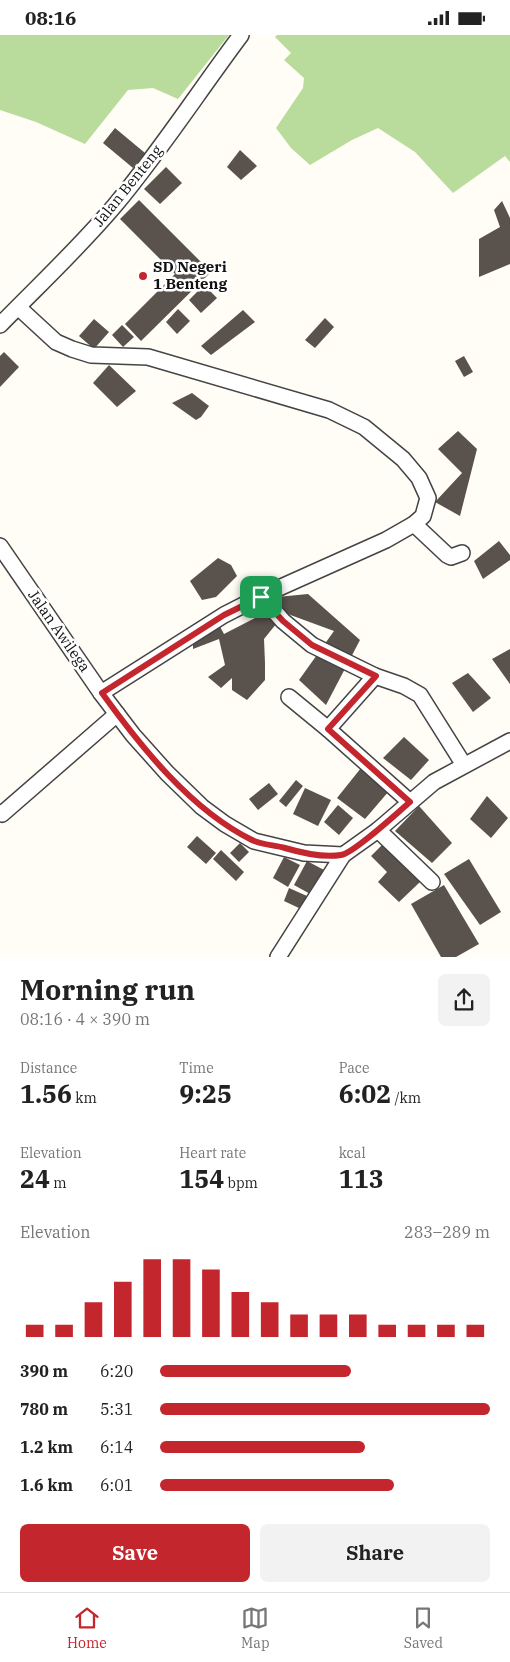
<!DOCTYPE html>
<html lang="en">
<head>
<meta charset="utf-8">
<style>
  body { margin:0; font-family:"IBM Plex Serif",serif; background:#f2f2f2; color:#222; height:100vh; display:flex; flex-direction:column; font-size:19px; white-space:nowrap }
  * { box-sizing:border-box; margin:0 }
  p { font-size:16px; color:#767676 }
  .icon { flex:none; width:28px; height:28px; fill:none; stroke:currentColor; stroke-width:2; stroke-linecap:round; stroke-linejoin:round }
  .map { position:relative; height:922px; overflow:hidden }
  .drawer { display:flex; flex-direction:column; background:#fff; flex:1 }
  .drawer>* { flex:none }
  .pin { position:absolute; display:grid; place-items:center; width:42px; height:42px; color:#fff; margin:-21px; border-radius:10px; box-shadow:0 2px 8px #0006 }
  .round { display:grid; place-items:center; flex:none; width:52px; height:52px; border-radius:8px; background:#f2f2f2 }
  .overview { display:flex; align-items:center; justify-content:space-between; height:85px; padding:0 20px }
  h1 { font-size:28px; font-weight:700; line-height:38px }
  .figures { display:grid; grid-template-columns:repeat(3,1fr); gap:8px; height:85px; padding:5px 20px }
  .figures div { display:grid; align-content:center }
  .figures b { font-size:25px; font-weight:700 }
  .figures small { font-size:14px; font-weight:400 }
  .figures p { font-size:14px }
  .chart { height:140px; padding:10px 20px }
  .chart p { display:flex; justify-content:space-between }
  .chart svg { width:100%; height:90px; margin-top:5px; stroke:#c4262e; stroke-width:6 }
  .cta { display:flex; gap:10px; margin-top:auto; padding:10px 20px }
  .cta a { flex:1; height:58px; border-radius:8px; background:#c4262e; color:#fff; font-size:20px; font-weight:700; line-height:58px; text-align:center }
  .cta a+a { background:#f2f2f2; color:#222 }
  ul { padding:0 20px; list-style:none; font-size:16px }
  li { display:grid; grid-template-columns:80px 60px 1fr; align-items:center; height:38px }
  li i { height:12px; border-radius:6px; background:#c4262e }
  .status { display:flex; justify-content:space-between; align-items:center; height:35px; padding:0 25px; background:#fff; direction:ltr }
  .status svg { height:14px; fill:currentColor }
  .tab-bar { display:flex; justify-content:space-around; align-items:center; height:70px; border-top:1px solid #e0e0e0; background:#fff; font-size:14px; color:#767676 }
  .tab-bar a { display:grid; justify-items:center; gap:2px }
  .tab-bar .active { color:#c4262e }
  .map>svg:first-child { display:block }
  .forest { fill:#b9dc9c }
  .building { fill:#5a524d }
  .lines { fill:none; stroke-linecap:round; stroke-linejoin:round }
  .minor-casing { stroke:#444; stroke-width:18 }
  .minor { stroke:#fff; stroke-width:15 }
  .route-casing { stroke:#fff; stroke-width:10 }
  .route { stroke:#c4262e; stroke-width:6 }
  .poi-dot { fill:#c4262e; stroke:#fff; stroke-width:2 }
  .labels { text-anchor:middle; stroke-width:5; stroke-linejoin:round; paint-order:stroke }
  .street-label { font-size:15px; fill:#111; stroke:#fff }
  .poi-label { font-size:15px; font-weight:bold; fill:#111; stroke:#fff; text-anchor:start }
</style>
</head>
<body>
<div class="status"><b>08:16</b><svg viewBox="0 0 49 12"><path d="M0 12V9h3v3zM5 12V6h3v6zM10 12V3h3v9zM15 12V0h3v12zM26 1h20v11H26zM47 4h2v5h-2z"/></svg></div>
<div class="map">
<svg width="510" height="922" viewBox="0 0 510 922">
  <rect width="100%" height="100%" fill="#fffdf5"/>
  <!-- forest -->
  <g class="forest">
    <path d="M0 0H229L178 64 153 53 128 55 85 109 36 87 0 75Z"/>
    <path d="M277 0H510V127L505 121 453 158 415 117 378 93 352 105 310 130 291 113 276 93 303 53 304 43 284 25 291 18 275 2Z"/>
  </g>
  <!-- building -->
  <g class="building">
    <path d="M115 93 145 118 133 133 103 108Z"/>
    <path d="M240 115 257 131 241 145 227 132Z"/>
    <path d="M166 132 182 148 160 169 144 154Z"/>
    <path d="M139 165 211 237 141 306 125 289 175 239 120 184Z"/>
    <path d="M502 166 510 183V229L479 242V204L500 192 494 175Z"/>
    <path d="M204 250 217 263 201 278 189 265Z"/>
    <path d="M178 274 190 286 177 299 166 287Z"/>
    <path d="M243 275 255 287 211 320 201 311Z"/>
    <path d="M325 283 334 292 315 313 305 305Z"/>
    <path d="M94 284 109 297 94 314 79 301Z"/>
    <path d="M122 290 134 302 123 312 112 300Z"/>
    <path d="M4 317 19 332 0 352V321Z"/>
    <path d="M464 321 473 337 464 342 455 326Z"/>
    <path d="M109 330 136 356 117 372 93 348Z"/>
    <path d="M192 358 209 371 201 382 196 385 172 368Z"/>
    <path d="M458 396 477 414 460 481 435 467 462 438 438 414Z"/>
    <path d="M499 506 510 520V525L483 544 474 526Z"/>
    <path d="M218 523 231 530 237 541 216 562 202 565 190 546Z"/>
    <path d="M308 559 360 605 326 670 299 645 334 596 285 578 264 604 265 628V645L247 665 232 655V643L221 653 208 642 225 630 219 604 193 614V601L217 586 224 599 259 581 267 563Z"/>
    <path d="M510 614V649L492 624Z"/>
    <path d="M468 638 491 663 473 677 452 648Z"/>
    <path d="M404 702 429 725 411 745 383 723Z"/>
    <path d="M361 733 389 756 365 784 337 763Z"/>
    <path d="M296 745 303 751 286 772 279 766Z"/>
    <path d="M269 748 278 759 258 775 249 764Z"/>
    <path d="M305 753 331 765 318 791 293 779Z"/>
    <path d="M487 761 508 783 491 803 470 784Z"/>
    <path d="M338 770 353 783 339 800 324 787Z"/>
    <path d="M419 771 452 808 432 828 395 796Z"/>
    <path d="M197 801 216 818 206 829 187 812Z"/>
    <path d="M240 808 249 817 239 827 230 818Z"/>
    <path d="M382 810 420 847 399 867 378 847 387 837 371 821Z"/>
    <path d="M221 815 244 837 236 846 213 824Z"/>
    <path d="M284 822 300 830 288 852 273 843Z"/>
    <path d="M469 824 501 877 480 890 444 839Z"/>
    <path d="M307 826 326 836 312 860 294 850Z"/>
    <path d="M444 850 479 909 456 922H441L411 869Z"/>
    <path d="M289 853 307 861 301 874 284 866Z"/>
  </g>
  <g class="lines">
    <defs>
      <g id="minor">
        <path d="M18 272 56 307 72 314 91 320 148 322 329 375 364 392 403 424 419 443 428 463 423 481 414 489 386 505 261 561"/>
        <path d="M0 290C39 250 80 212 116 169 161 115 199 56 241 0"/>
        <path d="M414 489 447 520 451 522 462 518"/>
        <path d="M0 511 101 658 133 700 167 738 202 772 225 789 254 806 304 818 343 820 378 795 434 747 510 706"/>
        <path d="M375 641 328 694 410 767"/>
        <path d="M101 658 224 580 261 561 283 586 312 610 375 641 404 651 420 660 464 730"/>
        <path d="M289 662 328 694"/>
        <path d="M0 778 2 779 117 679"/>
        <path d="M378 795 432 847"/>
        <path d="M278 922 343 820"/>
      </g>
    </defs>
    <!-- minor casing -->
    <use href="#minor" class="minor-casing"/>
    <!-- minor -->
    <use href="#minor" class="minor"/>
  </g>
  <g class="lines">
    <defs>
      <path id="route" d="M261 562 283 586 312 610 376 641 328 694 410 767C398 777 354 818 341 820 323 823 302 818 285 813 275 810 262 810 252 805 191 775 141 712 102 658L224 580Z"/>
    </defs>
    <!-- route casing -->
    <use href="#route" class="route-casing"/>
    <!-- route -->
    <use href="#route" class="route"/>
  </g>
  <!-- markers -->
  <circle class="poi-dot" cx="143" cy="241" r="5"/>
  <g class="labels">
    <!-- street labels -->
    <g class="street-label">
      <text transform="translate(128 151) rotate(-51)" y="5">Jalan Benteng</text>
      <text transform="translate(59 596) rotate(55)" y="5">Jalan Awilega</text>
    </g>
    <!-- poi labels -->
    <g class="poi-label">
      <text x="153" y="237">SD Negeri<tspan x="153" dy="17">1 Benteng</tspan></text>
    </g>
  </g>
</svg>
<div class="pin" style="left:261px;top:562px;background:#1e9e55"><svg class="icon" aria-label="arrive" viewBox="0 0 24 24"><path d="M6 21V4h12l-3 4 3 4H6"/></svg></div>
</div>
<section class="drawer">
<div class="overview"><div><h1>Morning run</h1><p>08:16 · 4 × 390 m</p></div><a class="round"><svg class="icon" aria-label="share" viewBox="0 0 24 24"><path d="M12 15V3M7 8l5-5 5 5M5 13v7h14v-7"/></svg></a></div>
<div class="figures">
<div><p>Distance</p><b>1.56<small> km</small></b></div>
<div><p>Time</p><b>9:25</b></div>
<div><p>Pace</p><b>6:02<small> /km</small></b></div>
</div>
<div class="figures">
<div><p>Elevation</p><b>24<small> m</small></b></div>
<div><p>Heart rate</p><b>154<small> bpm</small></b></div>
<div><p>kcal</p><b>113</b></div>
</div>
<div class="chart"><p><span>Elevation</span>283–289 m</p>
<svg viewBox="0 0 160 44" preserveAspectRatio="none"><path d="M5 44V38M15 44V38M25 44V27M35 44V17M45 44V6M55 44V6M65 44V11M75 44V22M85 44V27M95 44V33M105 44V33M115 44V33M125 44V38M135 44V38M145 44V38M155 44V38"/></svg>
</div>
<ul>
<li><b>390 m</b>6:20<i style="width:58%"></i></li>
<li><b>780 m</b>5:31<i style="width:100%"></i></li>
<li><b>1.2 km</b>6:14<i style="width:62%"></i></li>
<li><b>1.6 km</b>6:01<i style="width:71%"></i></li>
</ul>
<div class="cta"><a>Save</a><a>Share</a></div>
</section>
<nav class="tab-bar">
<a class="active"><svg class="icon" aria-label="home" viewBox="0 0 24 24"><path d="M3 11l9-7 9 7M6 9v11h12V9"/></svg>Home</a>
<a><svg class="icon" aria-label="map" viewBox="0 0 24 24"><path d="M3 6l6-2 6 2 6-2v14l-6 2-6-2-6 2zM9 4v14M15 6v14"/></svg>Map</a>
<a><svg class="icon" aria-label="saved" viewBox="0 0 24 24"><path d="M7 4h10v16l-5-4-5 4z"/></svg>Saved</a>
</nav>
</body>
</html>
